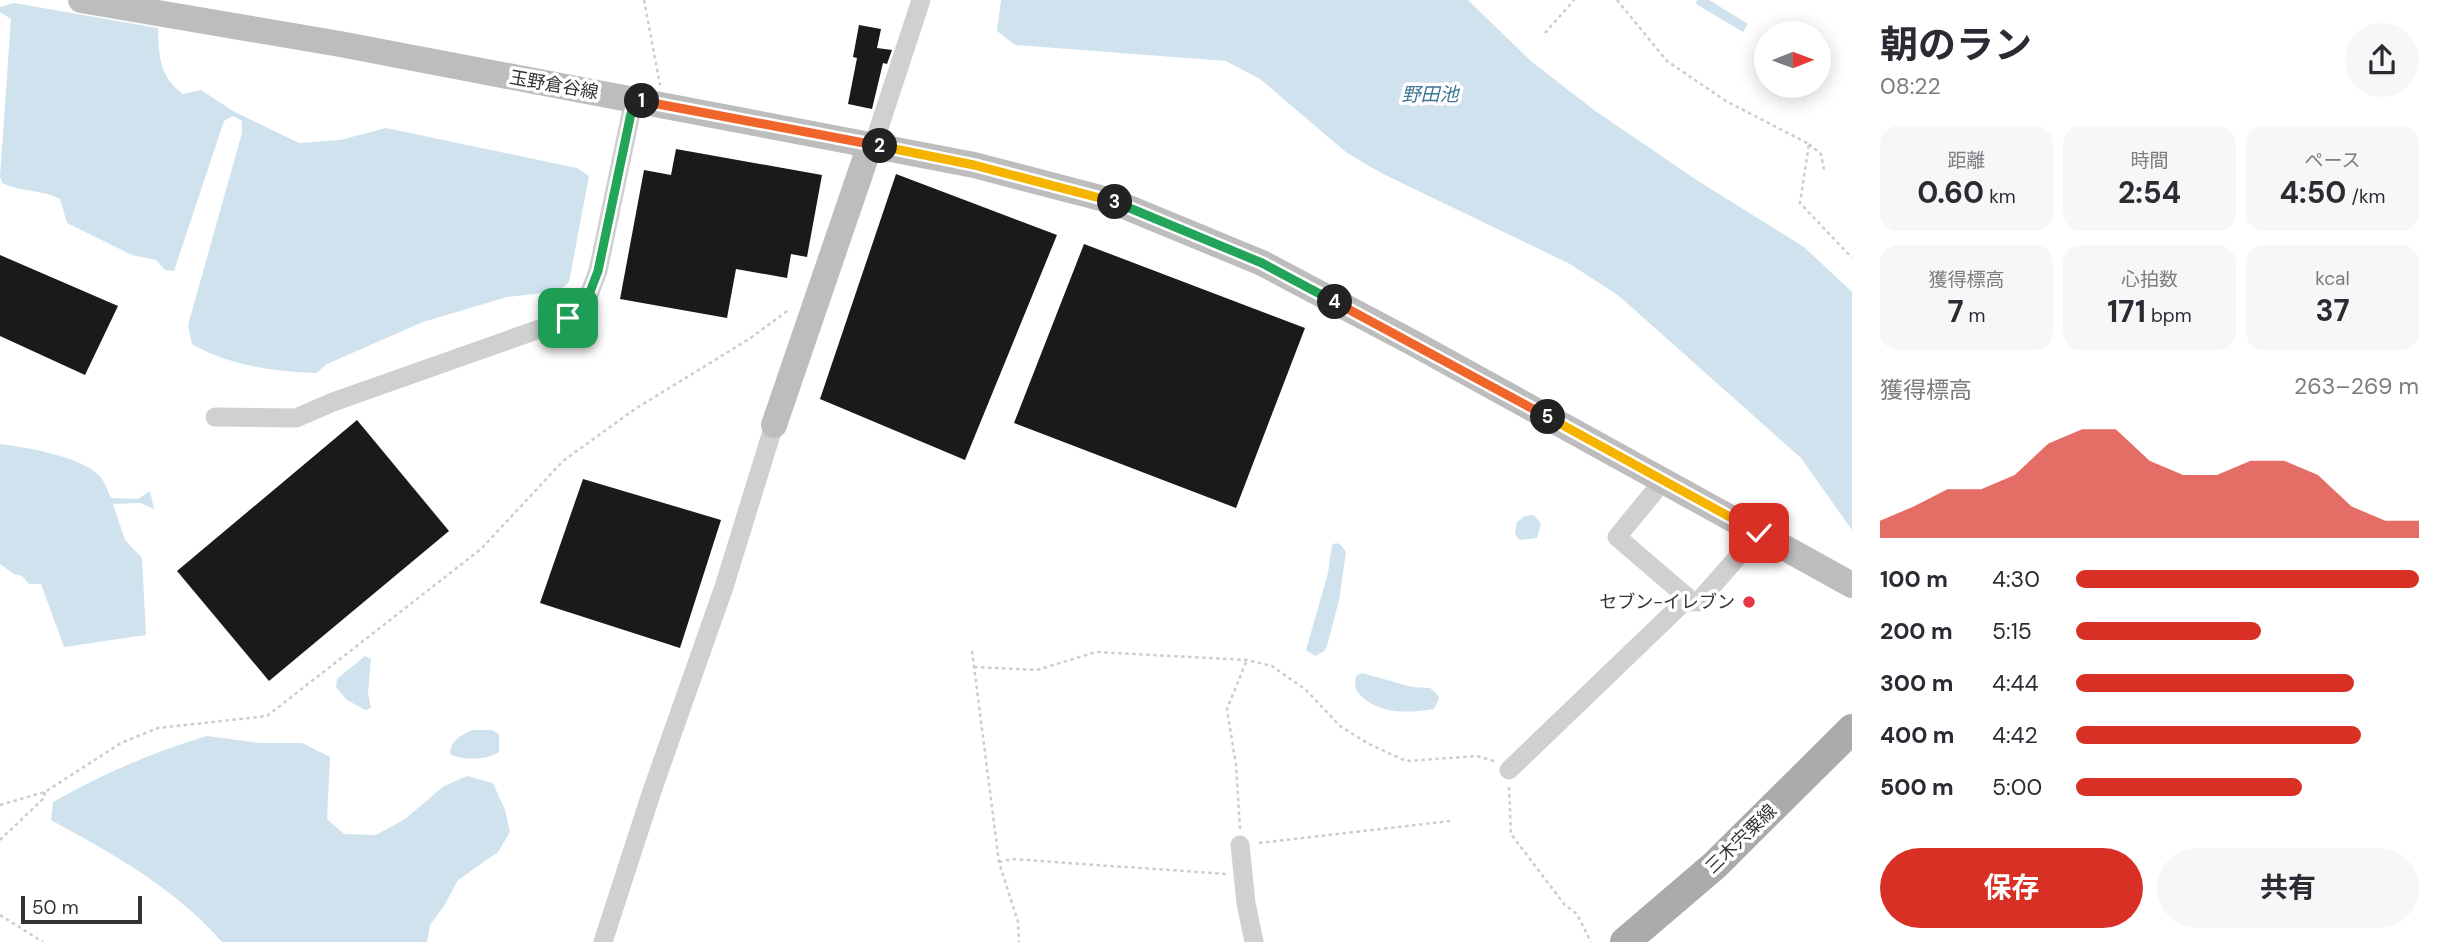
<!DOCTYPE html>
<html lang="ja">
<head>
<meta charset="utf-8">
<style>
  body { margin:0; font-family:"DM Sans","Noto Sans JP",sans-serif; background:#f7f7f7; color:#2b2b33; height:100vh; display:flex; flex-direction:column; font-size:26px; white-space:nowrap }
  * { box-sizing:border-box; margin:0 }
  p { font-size:23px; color:#7c7c81 }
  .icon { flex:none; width:38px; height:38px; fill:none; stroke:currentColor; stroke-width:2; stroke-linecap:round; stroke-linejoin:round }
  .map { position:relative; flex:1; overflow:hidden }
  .side { display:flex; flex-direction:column; background:#fff; width:595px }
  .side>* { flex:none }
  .needle { width:46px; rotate:89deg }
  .fabs { position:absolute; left:1754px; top:21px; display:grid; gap:14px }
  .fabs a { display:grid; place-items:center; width:77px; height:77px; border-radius:50%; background:#fff; box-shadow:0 4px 18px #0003; font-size:35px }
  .scale { position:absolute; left:21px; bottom:18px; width:121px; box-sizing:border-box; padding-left:7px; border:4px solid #333; border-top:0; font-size:19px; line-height:24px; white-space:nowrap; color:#333; -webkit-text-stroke:5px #fff; paint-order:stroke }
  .pin { position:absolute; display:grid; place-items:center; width:60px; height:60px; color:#fff; margin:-30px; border-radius:14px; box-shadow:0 4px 10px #0006 }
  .km { position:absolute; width:35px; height:35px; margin:-18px; border-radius:50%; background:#222; color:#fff; font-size:19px; line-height:35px; text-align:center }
  .round { display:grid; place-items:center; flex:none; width:74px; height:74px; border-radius:37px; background:#f7f7f7 }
  .head { display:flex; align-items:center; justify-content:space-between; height:119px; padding:0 28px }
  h1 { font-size:38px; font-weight:700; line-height:52px }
  .figures { display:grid; grid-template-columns:repeat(3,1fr); gap:10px; height:119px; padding:7px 28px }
  .figures div { display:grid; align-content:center; border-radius:18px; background:#f7f7f7; text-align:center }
  .figures b { font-size:30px; font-weight:700 }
  .figures small { font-size:19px; font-weight:400 }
  .figures p { font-size:19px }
  .chart { height:196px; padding:14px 28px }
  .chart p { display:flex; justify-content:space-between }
  .chart svg { width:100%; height:126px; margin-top:7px; fill:#d93025; opacity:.7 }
  .primary-button { display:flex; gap:14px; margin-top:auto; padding:14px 28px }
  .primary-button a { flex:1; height:80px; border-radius:42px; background:#d93025; color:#fff; font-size:28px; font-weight:700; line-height:80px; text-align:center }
  .primary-button a+a { background:#f7f7f7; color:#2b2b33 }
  ul { padding:0 28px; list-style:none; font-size:23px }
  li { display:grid; grid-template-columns:112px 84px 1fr; align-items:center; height:52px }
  li i { height:18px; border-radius:9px; background:#d93025 }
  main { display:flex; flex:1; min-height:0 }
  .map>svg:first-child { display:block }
  .water { fill:#cfe2ee }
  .building { fill:#1a1a1a }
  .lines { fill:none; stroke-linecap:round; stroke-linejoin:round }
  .path { stroke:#cdcdcd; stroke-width:2.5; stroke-dasharray:3.5 3.5; stroke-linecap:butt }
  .street { stroke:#d0d0d0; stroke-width:19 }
  .secondary { stroke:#bdbdbd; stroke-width:26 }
  .primary { stroke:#ababab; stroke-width:30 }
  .split-1-casing { stroke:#fff; stroke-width:14 }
  .split-2-casing { stroke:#fff; stroke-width:14 }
  .split-3-casing { stroke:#fff; stroke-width:14 }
  .split-4-casing { stroke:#fff; stroke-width:14 }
  .split-5-casing { stroke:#fff; stroke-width:14 }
  .split-6-casing { stroke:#fff; stroke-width:14 }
  .split-1 { stroke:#22a559; stroke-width:9 }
  .split-2 { stroke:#f0652b; stroke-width:9 }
  .split-3 { stroke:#f5b400; stroke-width:9 }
  .split-4 { stroke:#22a559; stroke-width:9 }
  .split-5 { stroke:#f0652b; stroke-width:9 }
  .split-6 { stroke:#f5b400; stroke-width:9 }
  .poi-dot { fill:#e63946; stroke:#fff; stroke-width:2.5 }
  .labels { text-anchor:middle; stroke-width:7; stroke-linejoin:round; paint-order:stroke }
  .street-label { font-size:18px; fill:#333; stroke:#fff }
  .poi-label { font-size:18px; fill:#333; stroke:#fff; text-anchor:end }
  .water-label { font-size:19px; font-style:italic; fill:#3f7597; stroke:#fff }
</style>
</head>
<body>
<main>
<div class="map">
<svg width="1852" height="942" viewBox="0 0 1852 942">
  <rect width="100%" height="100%" fill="#fff"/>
  <!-- water -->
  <g class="water">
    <path d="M1001 0H1468L1532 62 1594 110 1698 181 1804 247 1852 292V530L1801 458 1619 296 1570 264 1383 174 1347 153 1260 79 1226 61 1015 45 997 31Z"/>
    <path d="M1697 0H1709L1748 24 1743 32 1696 4Z"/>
    <path d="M14 3 158 28C159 57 159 76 183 94L201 90 233 111 299 143 340 140 386 128 577 168 589 176 569 282 559 291 507 297 423 322 327 364 316 373C272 371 230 366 192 344L188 325 242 133V121L233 116 224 121 174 271 165 270 156 260 132 255 67 223 60 199C41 189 21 192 2 183L0 176 11 19 0 12V7Z"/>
    <path d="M0 444C25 447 87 457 102 479 106 485 108 492 111 498L138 499 150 491 154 509 140 503 113 504 125 540 142 558 146 635 64 647 41 584H29L22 576 14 574 0 564Z"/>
    <path d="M1534 515 1541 524 1537 538 1519 540 1515 534 1517 522 1525 516Z"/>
    <path d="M1336 543 1341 545 1346 552 1339 600 1327 646 1324 651 1315 656 1306 650 1328 573 1332 545Z"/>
    <path d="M365 656 371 659 368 693 371 708 365 710 347 700 336 687 337 679Z"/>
    <path d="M1362 673 1412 687 1430 688 1436 693 1439 698 1434 709C1406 714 1371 714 1355 688L1356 676Z"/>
    <path d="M472 730H492L499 734V752C488 760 463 761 450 754 451 740 460 736 472 730Z"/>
    <path d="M207 736 259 743H302L330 757 327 819 344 834 376 835 405 819 444 786 467 776 493 783 505 810 510 832 498 852 458 880 444 906 430 925 427 942H222C175 888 113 854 51 820L53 802C103 774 152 752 207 736Z"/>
  </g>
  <!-- building -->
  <g class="building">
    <path d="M859 25 881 29 877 48 892 50 887 64 883 63 872 109 848 104 857 58 853 57Z"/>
    <path d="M676 149 822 175 807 257 791 254 787 278 736 269 727 318 620 299 644 170 671 175Z"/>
    <path d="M896 174 1057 235 965 460 820 399Z"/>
    <path d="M1084 244 1305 328 1236 508 1014 423Z"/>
    <path d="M0 255 118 306 85 375 0 336Z"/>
    <path d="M357 420 449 531 269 681 177 571Z"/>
    <path d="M583 479 721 520 680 648 540 603Z"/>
  </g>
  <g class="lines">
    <!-- path -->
    <g class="path">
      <path d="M644 0 660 85"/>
      <path d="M1617 0 1667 61 1726 101 1809 144 1800 203 1852 258"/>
      <path d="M1545 33 1574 0"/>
      <path d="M1809 144 1821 154 1824 170"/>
      <path d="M972 651 999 862 1018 922 1019 942"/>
      <path d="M974 667 1037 670 1096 652 1247 660 1272 666 1306 690 1340 726 1369 744 1406 761 1477 756 1494 761"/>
      <path d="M1509 787 1511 834 1564 904 1577 914 1591 942"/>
      <path d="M0 805 45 792 121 743 158 728 267 716 481 549 563 461 635 409 749 339 790 309"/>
      <path d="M1240 829 1236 765 1227 709 1246 662"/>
      <path d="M0 840 43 799 45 792"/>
      <path d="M1259 843 1450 821"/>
      <path d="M999 862 1012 859 1226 874"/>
      <path d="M0 915 43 942"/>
    </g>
    <!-- street -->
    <g class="street">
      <path d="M870 145 877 134 921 0"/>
      <path d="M215 417 296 418 333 402 568 319 585 305 598 271 634 99"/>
      <path d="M1663 481 1617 537 1687 597 1689 602"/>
      <path d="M1509 770 1685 601 1698 602 1759 533"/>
      <path d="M1240 845 1246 903 1254 942"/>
      <path d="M603 942 652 791 724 587 774 425"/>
    </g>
    <!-- secondary -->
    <g class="secondary">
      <path d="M81 0 340 44 870 145 974 165 1112 201 1262 263 1415 344 1852 585"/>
      <path d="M774 425 870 145"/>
    </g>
    <!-- primary -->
    <path class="primary" d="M1625 942 1715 865 1852 729"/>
  </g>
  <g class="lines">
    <defs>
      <path id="split-1" d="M568 318 585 305 598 271 634 99 642 101"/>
      <path id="split-2" d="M642 101 880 146"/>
      <path id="split-3" d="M880 146 974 165 1115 202"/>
      <path id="split-4" d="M1115 202 1262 263 1335 302"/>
      <path id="split-5" d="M1335 302 1548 417"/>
      <path id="split-6" d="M1548 417 1759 533"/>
    </defs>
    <!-- split-1 casing -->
    <use href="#split-1" class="split-1-casing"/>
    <!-- split-2 casing -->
    <use href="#split-2" class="split-2-casing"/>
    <!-- split-3 casing -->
    <use href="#split-3" class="split-3-casing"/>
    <!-- split-4 casing -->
    <use href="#split-4" class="split-4-casing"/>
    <!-- split-5 casing -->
    <use href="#split-5" class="split-5-casing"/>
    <!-- split-6 casing -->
    <use href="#split-6" class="split-6-casing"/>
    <!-- split-1 -->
    <use href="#split-1" class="split-1"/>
    <!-- split-2 -->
    <use href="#split-2" class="split-2"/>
    <!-- split-3 -->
    <use href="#split-3" class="split-3"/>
    <!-- split-4 -->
    <use href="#split-4" class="split-4"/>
    <!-- split-5 -->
    <use href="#split-5" class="split-5"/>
    <!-- split-6 -->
    <use href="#split-6" class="split-6"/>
  </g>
  <!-- markers -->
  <circle class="poi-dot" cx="1749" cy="602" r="7"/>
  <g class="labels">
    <!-- street labels -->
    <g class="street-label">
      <text transform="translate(554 85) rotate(10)" y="6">玉野倉谷線</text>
      <text transform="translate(1741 839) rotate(-44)" y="6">三木宍粟線</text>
    </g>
    <!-- poi labels -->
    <g class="poi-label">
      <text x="1735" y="608">セブン-イレブン</text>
    </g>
    <!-- water labels -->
    <g class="water-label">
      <text x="1430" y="101">野田池</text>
    </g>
  </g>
</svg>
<div class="fabs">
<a><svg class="needle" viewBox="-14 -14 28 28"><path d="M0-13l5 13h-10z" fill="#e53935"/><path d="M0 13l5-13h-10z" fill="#7c7c81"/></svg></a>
</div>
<div class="scale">50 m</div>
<div class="pin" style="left:568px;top:318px;background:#1e9e55"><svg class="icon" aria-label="arrive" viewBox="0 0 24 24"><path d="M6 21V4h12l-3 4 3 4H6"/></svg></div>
<div class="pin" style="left:1759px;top:533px;background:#d93025"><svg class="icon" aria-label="check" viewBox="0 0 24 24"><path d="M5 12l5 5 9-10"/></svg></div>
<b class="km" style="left:642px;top:101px">1</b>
<b class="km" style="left:880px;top:146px">2</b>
<b class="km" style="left:1115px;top:202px">3</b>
<b class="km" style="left:1335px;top:302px">4</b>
<b class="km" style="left:1548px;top:417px">5</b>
</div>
<section class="side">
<div class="head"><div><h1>朝のラン</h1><p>08:22</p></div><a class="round"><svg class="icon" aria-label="share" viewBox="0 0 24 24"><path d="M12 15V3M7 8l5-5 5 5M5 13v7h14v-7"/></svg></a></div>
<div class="figures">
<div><p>距離</p><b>0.60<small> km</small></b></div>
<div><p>時間</p><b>2:54</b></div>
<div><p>ペース</p><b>4:50<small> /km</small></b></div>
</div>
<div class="figures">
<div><p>獲得標高</p><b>7<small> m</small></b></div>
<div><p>心拍数</p><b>171<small> bpm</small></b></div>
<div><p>kcal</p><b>37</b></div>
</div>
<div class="chart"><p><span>獲得標高</span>263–269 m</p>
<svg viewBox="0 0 160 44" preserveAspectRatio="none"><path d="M0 44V38L10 33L20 27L30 27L40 22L50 11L60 6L70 6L80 17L90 22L100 22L110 17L120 17L130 22L140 33L150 38L160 38V44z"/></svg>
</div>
<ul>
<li><b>100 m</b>4:30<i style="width:100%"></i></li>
<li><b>200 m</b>5:15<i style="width:54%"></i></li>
<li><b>300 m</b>4:44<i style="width:81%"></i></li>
<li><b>400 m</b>4:42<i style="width:83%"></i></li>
<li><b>500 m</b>5:00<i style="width:66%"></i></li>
</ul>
<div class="primary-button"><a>保存</a><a>共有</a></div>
</section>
</main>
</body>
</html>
